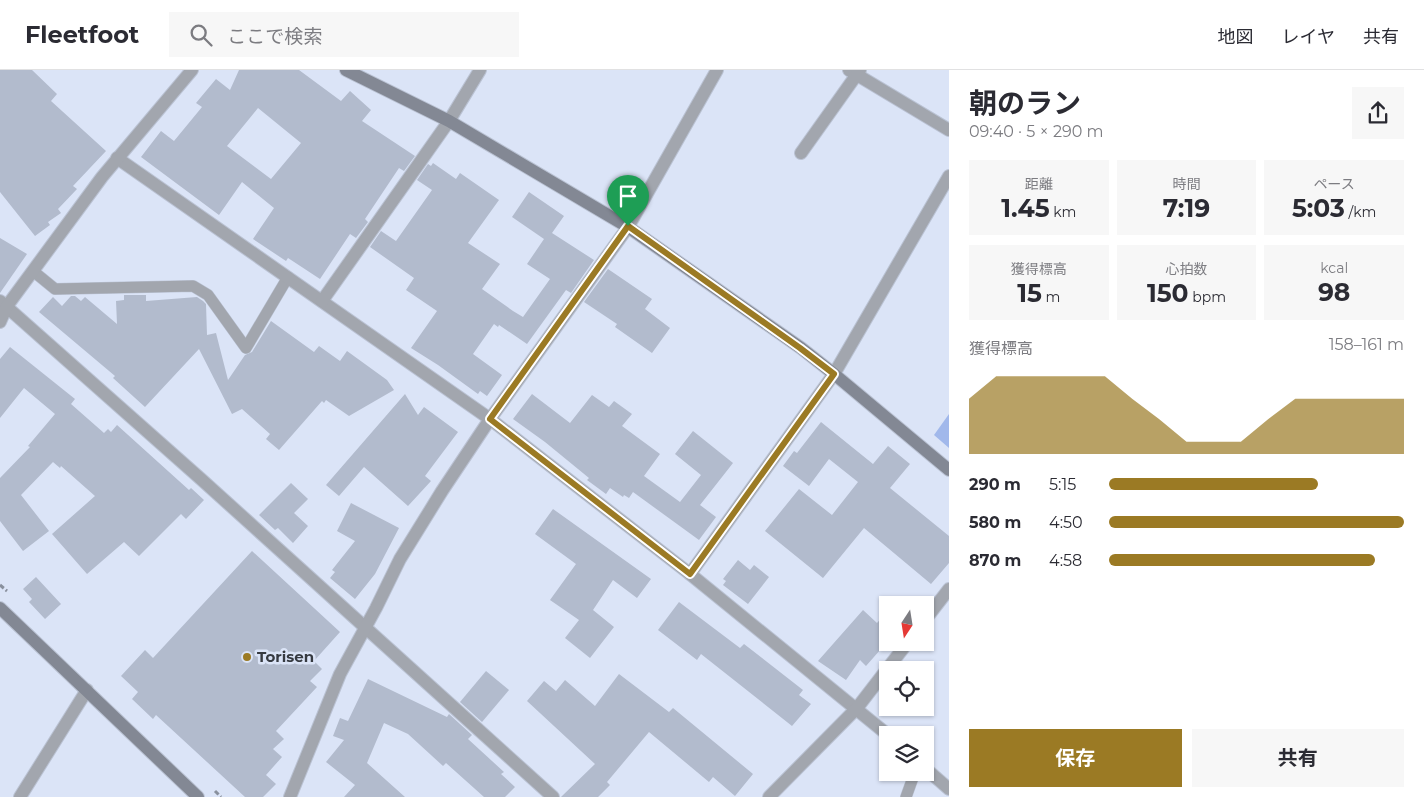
<!DOCTYPE html>
<html lang="ja">
<head>
<meta charset="utf-8">
<style>
  body { margin:0; font-family:Montserrat,"Noto Sans JP",sans-serif; background:#f7f7f7; color:#2b2b33; height:100vh; display:flex; flex-direction:column; font-size:19px; white-space:nowrap }
  * { box-sizing:border-box; margin:0 }
  p { font-size:16px; color:#7c7c81 }
  .icon { flex:none; width:28px; height:28px; fill:none; stroke:currentColor; stroke-width:2; stroke-linecap:round; stroke-linejoin:round }
  .map { position:relative; flex:1; overflow:hidden }
  .side { display:flex; flex-direction:column; background:#fff; width:475px }
  .side>* { flex:none }
  .needle { width:32px; rotate:192deg }
  .buttons { position:absolute; left:879px; top:526px; display:grid; gap:10px }
  .buttons a { display:grid; place-items:center; width:55px; height:55px; border-radius:0px; background:#fff; box-shadow:0 1px 4px #0004; font-size:25px }
  .pin { position:absolute; display:grid; place-items:center; width:42px; height:42px; color:#fff; margin:-51px -21px; border-radius:50% 50% 50% 0; rotate:-45deg; box-shadow:0 0 5px #0007 }
  .pin .icon { rotate:45deg }
  .round { display:grid; place-items:center; flex:none; width:52px; height:52px; border-radius:0px; background:#f7f7f7 }
  .summary { display:flex; align-items:center; justify-content:space-between; height:85px; padding:0 20px }
  h1 { font-size:28px; font-weight:700; line-height:38px }
  .stats { display:grid; grid-template-columns:repeat(3,1fr); gap:8px; height:85px; padding:5px 20px }
  .stats div { display:grid; align-content:center; border-radius:0px; background:#f7f7f7; text-align:center }
  .stats b { font-size:25px; font-weight:700 }
  .stats small { font-size:14px; font-weight:400 }
  .stats p { font-size:14px }
  .chart { height:140px; padding:10px 20px }
  .chart p { display:flex; justify-content:space-between }
  .chart svg { width:100%; height:90px; margin-top:5px; fill:#9b7a24; opacity:.7 }
  .cta { display:flex; gap:10px; margin-top:auto; padding:10px 20px }
  .cta a { flex:1; height:58px; border-radius:0px; background:#9b7a24; color:#fff; font-size:20px; font-weight:700; line-height:58px; text-align:center }
  .cta a+a { background:#f7f7f7; color:#2b2b33 }
  ul { padding:0 20px; list-style:none; font-size:16px }
  li { display:grid; grid-template-columns:80px 60px 1fr; align-items:center; height:38px }
  li i { height:12px; border-radius:6px; background:#9b7a24 }
  header { display:flex; align-items:center; gap:30px; box-sizing:border-box; height:70px; padding:0 25px; background:#fff; border-bottom:1px solid #e1e1e2 }
  header strong { font-size:24px }
  nav { display:flex; gap:28px; margin-inline-start:auto; font-size:18px }
  .search { width:350px; height:45px; background:#f7f7f7; display:flex; align-items:center; gap:12px; box-sizing:border-box; padding:0 18px; border-radius:0px; color:#7c7c81; font-size:19px }
  main { display:flex; flex:1; min-height:0 }
  .map>svg:first-child { display:block }
  .green { fill:#a1b8eb }
  .building { fill:#b2bbcd; fill-rule:evenodd }
  .lines { fill:none; stroke-linecap:round; stroke-linejoin:round }
  .lane-casing { stroke:#bac2d3; stroke-width:12 }
  .street-casing { stroke:#bac2d3; stroke-width:14 }
  .secondary-casing { stroke:#bac2d3; stroke-width:14 }
  .path { stroke:#89909d; stroke-width:3; stroke-dasharray:5 2.5; stroke-linecap:butt }
  .lane { stroke:#a2a6ae; stroke-width:11 }
  .street { stroke:#a2a6ae; stroke-width:12 }
  .secondary { stroke:#838894; stroke-width:12 }
  .route-casing { stroke:#fff; stroke-width:10 }
  .route { stroke:#9b7a24; stroke-width:6 }
  .poi-dot { fill:#9b7a24; stroke:#dbe4f7; stroke-width:2 }
  .labels { text-anchor:middle; stroke-width:5; stroke-linejoin:round; paint-order:stroke }
  .poi-label { font-size:15px; font-weight:bold; fill:#363a41; stroke:#dbe4f7; text-anchor:start }
</style>
</head>
<body>
<header>
<strong>Fleetfoot</strong>
<div class="search"><svg class="icon" aria-label="search" viewBox="0 0 24 24"><circle cx="10" cy="10" r="6"/><path d="M15 15l6 6"/></svg>ここで検索</div>
<nav><a>地図</a><a>レイヤ</a><a>共有</a></nav>
</header>
<main>
<div class="map">
<svg width="949" height="727" viewBox="0 0 949 727">
  <rect width="100%" height="100%" fill="#dbe4f7"/>
  <!-- green -->
  <path class="green" d="M949 344V378L934 365Z"/>
  <!-- building -->
  <g class="building">
    <path d="M0 0H32L57 24 51 31 106 81 73 116 77 119 58 139 61 143 48 152 50 155 35 166 0 122Z"/>
    <path d="M239 0H299L341 31 350 21 371 40 362 51 415 86 404 101 399 98 365 149 368 152 356 168 350 164 320 209 288 188 286 191 253 169 274 138 242 112 219 145 141 87 161 61 174 71 202 37 196 33 216 9 230 20ZM258 38 301 73 271 109 227 76Z"/>
    <path d="M433 93 456 109 460 103 499 130 468 173 500 194 482 219 513 241 523 247 550 209 527 194 544 169 512 147 529 122 564 146 552 163 594 190 571 223 566 220 527 274 499 255 498 257 494 254 473 284 502 305 487 326 480 321 478 324 438 295 411 278 437 241 406 220 414 208 370 177 381 161 396 171 432 120 417 110 428 94 431 96Z"/>
    <path d="M0 168 27 184 0 223Z"/>
    <path d="M608 199 652 229 645 239 670 258 652 283 615 257 617 254 584 232Z"/>
    <path d="M124 225H146V231L197 227 203 231 206 234 207 265 216 263 228 310 245 285 252 282 271 251 314 282 319 276 340 291 347 281 387 310 394 320 349 346 326 330 324 333 322 331 279 380 266 369 270 364 242 339 232 344 199 279 145 337 113 308 115 306 39 242 53 227 62 236 71 226H75L81 231 85 227 117 254 116 231 124 230Z"/>
    <path d="M10 277 75 329 71 334 104 363 108 359 111 362 117 355 189 420 191 418 204 430 186 449 181 444 139 486 124 472 87 504 52 464 95 426 61 396 60 398 53 392 21 425 49 461 23 481 0 451V408L30 377 28 376 55 344 24 318 0 348V289Z"/>
    <path d="M405 324 418 345 424 337 458 362 425 406 431 411 408 436 364 397 339 426 326 415Z"/>
    <path d="M532 324 570 353 592 325 609 337 614 331 632 344 622 356 660 384 644 406 680 432 701 405 675 384 693 361 733 393 700 435 716 447 699 470 633 422 629 428 624 425 623 427 610 418 606 424 587 410 589 408 545 372 513 349Z"/>
    <path d="M821 352 873 394 888 376 910 394 890 418 949 466V493L931 514 864 458 823 508 765 461 799 419 832 445 858 412 829 389 809 416 783 396 794 381 797 383Z"/>
    <path d="M291 413 308 429 294 443 308 456 293 473 278 458 275 460 259 445Z"/>
    <path d="M351 433 399 458 375 504 355 529 330 508 335 502 332 500 355 471 337 461Z"/>
    <path d="M553 439 651 509 637 528 613 510 593 540 614 557 590 588 565 568 579 550 550 530 576 494 535 464Z"/>
    <path d="M252 481 340 562 314 591 322 599 310 611 317 617 276 661 284 669 273 679 282 687 266 705 276 714 263 727H245L156 645 153 649 132 629 138 622 121 606 145 580 153 588Z"/>
    <path d="M738 490 750 500 754 495 769 507 748 534 723 515 726 511 723 509Z"/>
    <path d="M36 507 61 534 45 549 29 532 32 529 23 519Z"/>
    <path d="M679 532 740 578 744 574 803 620 799 625 811 634 792 656 701 584 697 590 658 560Z"/>
    <path d="M863 540 877 553 888 541V571L866 596 860 590 846 610 818 591Z"/>
    <path d="M486 601 509 620 482 652 460 632Z"/>
    <path d="M619 604 669 642 673 638 753 704 735 726 713 707 709 712 649 662 607 712 610 715 598 727H561L595 694 527 631 544 611 556 621 565 610 595 636Z"/>
    <path d="M368 609 447 647 449 644 472 665 468 669 504 702 501 704 515 717 505 727H484L446 693 443 696 408 664 384 653 367 693 405 727H344L355 715 326 692 344 670 333 666 340 648 348 651Z"/>
  </g>
  <g class="lines">
    <defs>
      <g id="lane">
        <path d="M33 201 55 219 193 216 208 225 246 278 288 207"/>
        <path d="M906 727 915 702"/>
      </g>
      <g id="street">
        <path d="M849 0 949 60"/>
        <path d="M801 83 860 0"/>
        <path d="M117 88 490 349 690 504 888 665"/>
        <path d="M0 231 202 410 553 727"/>
        <path d="M322 231 449 51 480 0"/>
        <path d="M0 252 7 236 102 107 192 0"/>
        <path d="M690 504 834 304 949 106"/>
        <path d="M925 550 949 519"/>
        <path d="M925 698 949 719"/>
        <path d="M20 727 87 620"/>
        <path d="M290 727 340 604 376 538 400 489 442 421 490 349 628 157 717 0"/>
        <path d="M769 727 857 638 908 572"/>
      </g>
      <g id="secondary">
        <path d="M346 0 449 51 628 157 801 278 834 304 949 400"/>
        <path d="M0 538 198 727"/>
      </g>
    </defs>
    <!-- lane casing -->
    <use href="#lane" class="lane-casing"/>
    <!-- street casing -->
    <use href="#street" class="street-casing"/>
    <!-- secondary casing -->
    <use href="#secondary" class="secondary-casing"/>
    <!-- path -->
    <g class="path">
      <path d="M0 515 7 521"/>
      <path d="M215 721 221 727"/>
    </g>
    <!-- lane -->
    <use href="#lane" class="lane"/>
    <!-- street -->
    <use href="#street" class="street"/>
    <!-- secondary -->
    <use href="#secondary" class="secondary"/>
  </g>
  <g class="lines">
    <defs>
      <path id="route" d="M628 156 800 278 834 304 690 504 490 349Z"/>
    </defs>
    <!-- route casing -->
    <use href="#route" class="route-casing"/>
    <!-- route -->
    <use href="#route" class="route"/>
  </g>
  <!-- markers -->
  <circle class="poi-dot" cx="247" cy="587" r="5"/>
  <g class="labels">
    <!-- poi labels -->
    <g class="poi-label">
      <text x="257" y="592">Torisen</text>
    </g>
  </g>
</svg>
<div class="buttons">
<a><svg class="needle" viewBox="-14 -14 28 28"><path d="M0-13l5 13h-10z" fill="#e53935"/><path d="M0 13l5-13h-10z" fill="#7c7c81"/></svg></a>
<a><svg class="icon" aria-label="locate" viewBox="0 0 24 24"><circle cx="12" cy="12" r="6"/><path d="M12 2v4M12 18v4M2 12h4M18 12h4"/></svg></a>
<a><svg class="icon" aria-label="layers" viewBox="0 0 24 24"><path d="M12 4l9 5-9 5-9-5zM3 14l9 5 9-5"/></svg></a>
</div>
<div class="pin" style="left:628px;top:156px;background:#1e9e55"><svg class="icon" aria-label="arrive" viewBox="0 0 24 24"><path d="M6 21V4h12l-3 4 3 4H6"/></svg></div>
</div>
<section class="side">
<div class="summary"><div><h1>朝のラン</h1><p>09:40 · 5 × 290 m</p></div><a class="round"><svg class="icon" aria-label="share" viewBox="0 0 24 24"><path d="M12 15V3M7 8l5-5 5 5M5 13v7h14v-7"/></svg></a></div>
<div class="stats">
<div><p>距離</p><b>1.45<small> km</small></b></div>
<div><p>時間</p><b>7:19</b></div>
<div><p>ペース</p><b>5:03<small> /km</small></b></div>
</div>
<div class="stats">
<div><p>獲得標高</p><b>15<small> m</small></b></div>
<div><p>心拍数</p><b>150<small> bpm</small></b></div>
<div><p>kcal</p><b>98</b></div>
</div>
<div class="chart"><p><span>獲得標高</span>158–161 m</p>
<svg viewBox="0 0 160 44" preserveAspectRatio="none"><path d="M0 44V17L10 6L20 6L30 6L40 6L50 6L60 17L70 27L80 38L90 38L100 38L110 27L120 17L130 17L140 17L150 17L160 17V44z"/></svg>
</div>
<ul>
<li><b>290 m</b>5:15<i style="width:71%"></i></li>
<li><b>580 m</b>4:50<i style="width:100%"></i></li>
<li><b>870 m</b>4:58<i style="width:90%"></i></li>
</ul>
<div class="cta"><a>保存</a><a>共有</a></div>
</section>
</main>
</body>
</html>
